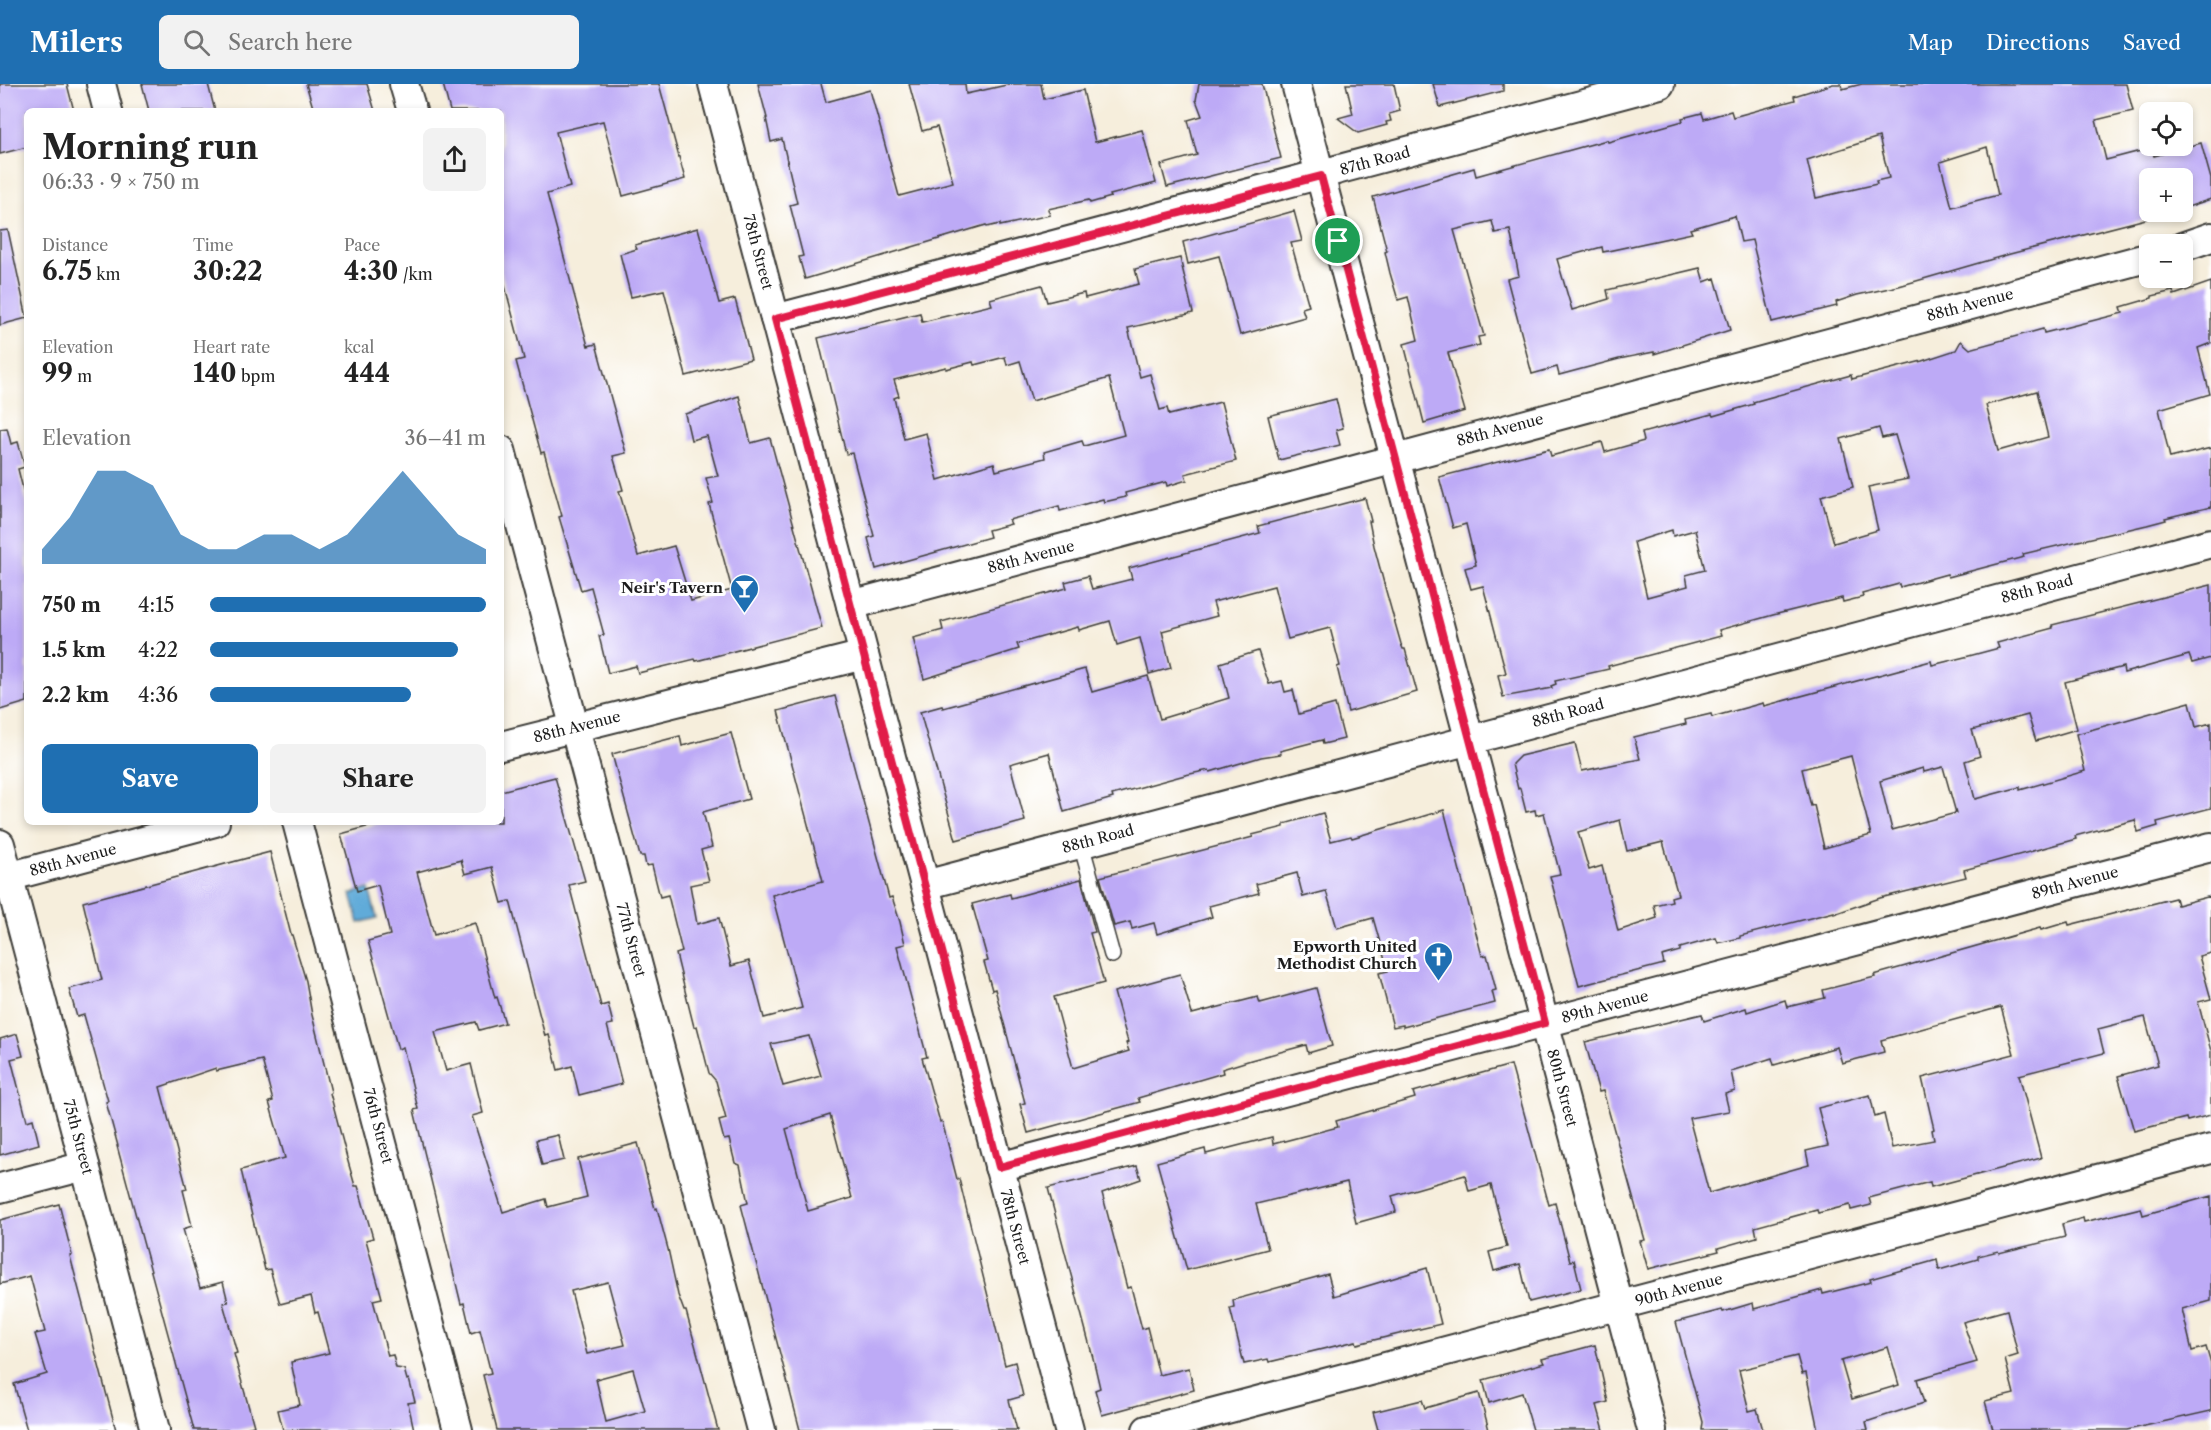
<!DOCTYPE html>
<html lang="en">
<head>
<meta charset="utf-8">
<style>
  body { margin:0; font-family:"Libre Caslon Text",serif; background:#f2f2f2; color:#222; height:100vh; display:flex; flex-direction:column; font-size:22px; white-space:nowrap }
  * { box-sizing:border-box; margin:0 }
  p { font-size:20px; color:#767676 }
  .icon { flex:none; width:33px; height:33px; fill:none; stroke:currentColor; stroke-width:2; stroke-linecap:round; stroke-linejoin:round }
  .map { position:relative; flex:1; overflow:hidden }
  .details { position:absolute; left:24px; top:24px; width:480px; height:717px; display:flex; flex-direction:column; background:#fff; border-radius:9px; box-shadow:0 3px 9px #0003 }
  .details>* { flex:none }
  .controls { position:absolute; left:2139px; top:18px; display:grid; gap:12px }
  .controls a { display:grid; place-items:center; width:54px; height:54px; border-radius:9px; background:#fff; box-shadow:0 3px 9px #0003; font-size:30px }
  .pin { position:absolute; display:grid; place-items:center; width:51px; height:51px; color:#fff; margin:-26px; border:3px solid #fff; border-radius:50%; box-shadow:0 2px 6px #0007 }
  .round { display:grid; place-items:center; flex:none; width:63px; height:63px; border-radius:9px; background:#f2f2f2 }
  .summary { display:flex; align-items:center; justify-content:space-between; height:102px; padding:0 18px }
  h1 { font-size:33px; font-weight:800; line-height:45px }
  .metrics { display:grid; grid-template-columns:repeat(3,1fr); gap:9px; height:102px; padding:6px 18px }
  .metrics div { display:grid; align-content:center }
  .metrics b { font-size:26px; font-weight:800 }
  .metrics small { font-size:16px; font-weight:400 }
  .metrics p { font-size:16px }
  .chart { height:168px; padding:12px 18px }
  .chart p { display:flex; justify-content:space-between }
  .chart svg { width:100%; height:108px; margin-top:6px; fill:#1f6fb2; opacity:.7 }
  .cta { display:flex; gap:12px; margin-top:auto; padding:12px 18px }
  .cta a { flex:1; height:69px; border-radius:9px; background:#1f6fb2; color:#fff; font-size:24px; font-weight:800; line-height:69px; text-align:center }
  .cta a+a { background:#f2f2f2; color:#222 }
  ul { padding:0 18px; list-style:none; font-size:20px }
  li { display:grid; grid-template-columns:96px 72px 1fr; align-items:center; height:45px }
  li i { height:15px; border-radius:8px; background:#1f6fb2 }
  header { display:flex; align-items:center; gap:36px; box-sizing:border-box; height:84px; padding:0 30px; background:#1f6fb2; color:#fff }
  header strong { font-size:28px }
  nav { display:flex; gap:33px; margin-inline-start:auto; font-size:21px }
  .search { width:420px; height:54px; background:#f2f2f2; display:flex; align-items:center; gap:15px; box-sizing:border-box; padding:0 21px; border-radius:9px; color:#767676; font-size:22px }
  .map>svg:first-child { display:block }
  .water { fill:#61abd9; stroke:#3e647a; stroke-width:1.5 }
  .building { fill:#bdaaf6; fill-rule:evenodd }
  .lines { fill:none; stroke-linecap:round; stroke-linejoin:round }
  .lane-casing { stroke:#3d3c39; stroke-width:18 }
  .street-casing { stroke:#3d3c39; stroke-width:32 }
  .lane { stroke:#fff; stroke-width:15 }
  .street { stroke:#fff; stroke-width:28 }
  .route-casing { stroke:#fff; stroke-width:12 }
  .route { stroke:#e11d48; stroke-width:8 }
  .labels { text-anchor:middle; stroke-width:6; stroke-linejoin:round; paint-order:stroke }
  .street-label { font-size:15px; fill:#1c1c1c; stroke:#fff }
  .poi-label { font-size:15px; font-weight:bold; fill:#1c1c1c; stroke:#fff; text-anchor:end }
</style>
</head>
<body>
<header>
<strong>Milers</strong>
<div class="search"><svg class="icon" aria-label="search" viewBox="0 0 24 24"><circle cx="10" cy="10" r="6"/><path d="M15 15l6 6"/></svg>Search here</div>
<nav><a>Map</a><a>Directions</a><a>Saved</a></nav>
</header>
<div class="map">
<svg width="2211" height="1346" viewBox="0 0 2211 1346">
  <rect width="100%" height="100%" fill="#fff"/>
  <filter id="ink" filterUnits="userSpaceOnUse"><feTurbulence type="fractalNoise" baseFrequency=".0167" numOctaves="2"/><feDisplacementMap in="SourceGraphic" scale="12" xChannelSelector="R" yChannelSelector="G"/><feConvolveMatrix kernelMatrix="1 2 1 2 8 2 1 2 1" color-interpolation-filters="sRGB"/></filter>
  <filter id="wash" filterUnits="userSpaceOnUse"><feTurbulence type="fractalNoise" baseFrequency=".008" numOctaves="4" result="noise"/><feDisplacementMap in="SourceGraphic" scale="24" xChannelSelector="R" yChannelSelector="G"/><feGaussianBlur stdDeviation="1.35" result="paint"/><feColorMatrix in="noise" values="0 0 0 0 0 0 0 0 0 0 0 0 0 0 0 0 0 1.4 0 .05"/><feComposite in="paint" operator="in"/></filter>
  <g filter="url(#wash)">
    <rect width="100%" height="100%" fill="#f6eedc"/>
    <!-- water -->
    <path class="water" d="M369 805 377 834 359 839 351 810Z"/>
    <g id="blocks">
      <!-- building -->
      <g class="building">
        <path d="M0 0H67L74 27H27V63L0 70Z"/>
        <path d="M142 0H208L215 27H149Z"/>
        <path d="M306 0H367L375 27H314Z"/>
        <path d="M443 0H659L685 95 623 112 603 37 556 48 570 103 547 110 588 262 596 260 626 369 613 372 623 406 619 407 638 472 674 462 691 517 732 506 709 420 713 419 706 394 718 392 707 352 691 356 685 330 739 312 751 359 770 354 822 544 696 577 695 575 638 589 636 582 608 589 599 552 604 551 591 503 581 506 559 433 562 432 544 368 541 369 516 277 524 275 501 187V27H450Z"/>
        <path d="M758 0H821L826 18 870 6 899 112 953 98 937 43 922 47 909 0H965L966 10 1011 0H1041L1044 15 1083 6 1095 58 1142 46 1156 99 1110 111 1111 113 1090 119 1089 116 1048 125 1050 131 1000 142V140L987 143 986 141 805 195 799 173 803 172 790 121 797 119 782 55 771 58 766 34H767Z"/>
        <path d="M1199 0H1262L1281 74 1167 103 1161 81 1197 71 1188 36 1202 32 1196 16Z"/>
        <path d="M1346 0H1394L1400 27 1389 30 1391 37 1386 38 1387 41 1358 49 1338 34 1353 30Z"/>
        <path d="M1433 0H1503V7L1440 23Z"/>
        <path d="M1833 0H1841L1842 5 1862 0H2126L2133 27 2096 36 2106 76 2152 64 2154 72 2201 59 2211 95V115L2182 125V94H2150V128H2173L2010 170 1899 202 1857 211 1836 218 1837 222 1772 238 1752 156 1741 158 1735 132 1690 145 1692 149 1603 168 1602 163 1557 175 1572 226 1609 215 1607 206 1700 184 1704 198 1715 194 1730 246 1654 270V268L1619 275 1559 291 1557 283 1532 290 1507 195 1519 192 1510 146 1495 149 1492 137 1454 146 1484 252 1478 253 1480 261 1448 269 1465 327 1424 339 1404 260 1418 256 1408 213 1398 216 1390 189 1385 168 1387 167 1373 113 1474 84 1476 92 1607 56 1608 58 1683 37 1682 34 1702 29 1704 35 1731 27 1733 33 1795 16 1794 12ZM1879 53 1889 94 1876 97 1877 100 1816 114 1807 76ZM1987 63 1998 111 1952 123 1940 78Z"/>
        <path d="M1294 127 1302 157 1291 159 1309 222 1302 224 1305 233 1240 251 1219 172 1188 180 1183 158Z"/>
        <path d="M698 144 719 219 735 215 751 275 686 292 664 206 631 213 620 170 637 165 635 161Z"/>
        <path d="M8 146 27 234 0 241V147Z"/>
        <path d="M1180 174 1193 229 1128 244 1140 293 1150 290 1160 326 1167 324 1169 331 1221 318 1236 377 1185 390 1187 396 1167 402 1166 398 1125 409 1126 413 1104 418 1103 415 1060 427 1059 422 1009 436 1011 440 988 446 990 453 876 485 868 454 874 452 852 369 846 370 818 254 920 229 922 238 992 221 990 215 1042 201 1047 218 1084 209 1085 214 1139 200 1135 185ZM1005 273 1007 281 1020 277 1032 317 1109 294 1124 351 1084 362 1082 357 1044 368 1045 374 996 387 994 379 938 396 926 349 904 355 894 314 899 312 894 296 946 283V285L973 278 974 281Z"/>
        <path d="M2211 198V259L2198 264 2210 310 2159 325 2170 374 2211 364V423L2165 434 2166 436 2147 441 2023 470 2024 473 1948 493 1947 490 1900 503 1899 500 1862 510 1863 513 1843 518 1842 514 1773 531 1719 546 1721 552 1608 582 1609 585 1555 597 1556 600 1551 602 1552 604 1503 613 1498 591 1506 589 1483 502 1471 505 1465 484 1476 481 1466 440 1453 444 1439 393 1549 365 1551 372 1602 358 1605 368 1644 357 1642 349 1712 330 1713 332 1754 320 1753 318 1851 291 1852 295 1922 277 1956 266 1961 257 1970 265 2043 245 2044 249 2123 229 2121 223 2152 214V212L2173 207 2174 211ZM2037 307 2048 353 1998 367 1986 321ZM1879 344 1882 354 1895 351 1908 395 1868 403 1878 446 1834 459 1821 412 1853 403 1841 355ZM1672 446 1673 452 1695 446 1705 486 1686 491 1688 502 1647 513 1634 458Z"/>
        <path d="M1336 315 1343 344 1336 346 1340 361 1279 376 1268 332Z"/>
        <path d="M7 344 11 360 18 358 25 383 18 385 27 421V618L0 626V345Z"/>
        <path d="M1365 414 1371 437H1369L1374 462 1386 507 1401 560 1403 565H1405L1417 608 1348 628 1337 583 1340 582 1330 544 1288 555 1274 502 1213 518 1217 532 1162 547 1171 584 1149 590 1140 554 1117 561 1110 537 1079 546 1078 543 1017 560 1019 565 924 595 913 554 943 546 941 538 1067 504 1065 498 1088 492 1092 505 1132 495 1129 484 1260 449 1258 442Z"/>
        <path d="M2211 501V574L2192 579 2189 571 2124 589 2123 583 2065 598 2077 645 2036 657 2028 631 1972 646 1980 672 1965 677 1975 715 2020 703V706L2085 687 2076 650 2190 618 2196 643 2211 639V724L2157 738 2158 742 2138 748 2135 736 2075 752 2076 755 1964 786 1966 793 1880 814 1834 830V828L1740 852V854L1718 859 1716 854 1680 864V867L1662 872 1664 880 1579 902 1550 792 1560 790 1544 729 1536 731 1535 726 1526 728 1520 704 1518 705 1512 680 1520 672 1575 659 1582 687 1640 675 1634 653 1686 640 1685 636 1711 630 1712 633 1763 619 1764 622 1931 577 1932 581 1969 572 1999 564 1997 559 2053 544 2052 541ZM1851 672 1871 751 1824 764 1814 721 1811 722 1802 685ZM1943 683 1956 729 1892 746 1880 697 1923 684 1924 688ZM1620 736 1627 767 1663 758 1678 811 1671 813 1672 817 1654 821 1657 834 1618 847 1602 782 1589 786 1578 748Z"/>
        <path d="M1258 567 1269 600 1282 597 1285 608 1293 606 1299 630 1335 620 1344 655 1323 660 1322 656 1280 667 1281 670 1261 673 1210 688 1209 686 1185 691 1112 711 1113 714 1064 728 1049 669 1010 680 1025 737 956 756 920 628 942 622 943 624 1085 585 1092 608 1148 592 1160 635 1229 614 1220 579Z"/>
        <path d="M835 612 889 814 892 813 900 838 905 860 897 862 927 973 922 974 940 1038 942 1037 957 1095H959L1005 1281 1015 1278 1023 1312 1009 1316 1017 1346H800L741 1121 748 1119 740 1081 735 1079 729 1055 724 1056 719 1037 726 1035 716 997 709 989 697 942 694 943 689 923 676 870 682 868 668 811 660 813 652 781 646 782 644 772H640L612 670 680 652 682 662 731 649 749 715 703 728 712 763 701 766 709 797 690 801 697 840 719 834 731 882 749 877 764 934 802 924 772 811 823 797 778 627ZM809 952 821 992 783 1002 771 960ZM830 1031 852 1114 808 1127 786 1045Z"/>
        <path d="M555 693 585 797 569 801 601 922 608 920 613 940 607 941 622 1000 579 1011 572 982 558 986 549 951 545 952 510 817 502 819 492 783 465 790 461 776 417 788 434 851 475 839 495 914 497 913 505 939 479 946 476 938 435 948 446 987 471 980 483 1029 472 1032 503 1128 546 1115 548 1123 587 1113 578 1075 638 1059 655 1125 657 1124 668 1165 678 1211 684 1227H686L718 1346H497L483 1291 491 1289 480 1246 471 1249 464 1219 461 1220 414 1026 418 1025 403 963 398 965 368 857 390 851 378 801 357 807 341 750 384 738H501V707ZM608 1198 625 1261 587 1270 571 1207ZM633 1285 645 1327 606 1338 596 1295Z"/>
        <path d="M1444 726 1482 872 1487 871 1496 906 1492 907 1495 919 1403 943V941L1393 943 1379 889 1388 887 1373 834 1337 844 1326 807 1303 813 1297 789 1256 800 1259 809 1209 822 1212 833 1157 850 1154 839 1132 845 1130 838 1114 842 1100 793 1253 753 1252 751 1284 743V740L1323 729 1331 757 1351 752 1352 754Z"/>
        <path d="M270 768 291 851H292L306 897 312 931 331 1008 330 1009 347 1074 355 1102H358L373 1154 366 1156 382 1214 373 1216 388 1272 393 1271 396 1284 404 1285 407 1296 409 1295 415 1318 408 1319 414 1346H283L278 1326 300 1321 291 1278 329 1269 318 1228 315 1229 311 1212 280 1220 270 1185 265 1186 241 1086 285 1074 269 1018 273 1017 262 976 216 987V984L160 1003 187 1105 183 1106 192 1142 183 1145 200 1204 223 1198 228 1218 223 1219 237 1269 234 1270 254 1342 237 1346H194L117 1062H118L106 1018 108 1017 84 931 77 933 69 905 102 896 83 818Z"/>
        <path d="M1081 795 1095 848 1090 849 1104 899 1054 913 1073 984 1129 967 1126 959 1128 958 1114 908 1180 890 1192 930 1258 913 1260 919 1316 904 1332 962 1308 969 1306 961 1251 976 1222 985 1223 989 1138 1014 1140 1018 1028 1049 1020 1020 1025 1019 995 905 992 906 984 878 988 877 972 820 1010 810 1011 814Z"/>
        <path d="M2211 812V869L2199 872 2211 915 2198 918 2211 967V1031L2187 1037 2186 1034 2134 1047 2118 992 2158 981 2145 933 2098 945 2104 969 2019 991 2041 1074 1931 1103 1930 1098 1869 1114 1871 1121 1851 1126 1850 1121 1818 1129 1817 1126 1755 1143 1757 1153 1718 1164 1719 1167 1648 1185 1640 1157 1645 1156 1618 1060 1603 1007 1599 1008 1585 958 1702 930 1704 937 1746 924 1747 928 1785 916 1787 923 1825 914 1823 906 1875 893 1874 891 2040 844 2041 846 2068 838 2069 841 2175 814 2177 821ZM2001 923 2014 970 1922 994 1934 1045 1932 1046 1934 1056 1892 1064 1884 1030 1875 1033 1870 1011 1818 1024 1828 1062 1806 1067 1809 1081 1709 1109 1689 1034 1729 1027 1725 1010 1735 1007 1731 987 1772 974 1774 981 1837 963 1842 979 1884 968 1881 956Z"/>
        <path d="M17 950 23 972 11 975 27 1037 33 1035 39 1060 0 1071V955Z"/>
        <path d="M1511 981 1549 1121 1555 1119 1570 1177 1574 1176 1581 1205 1529 1218 1520 1180 1494 1187 1489 1168 1507 1163 1491 1101 1469 1107 1465 1091 1392 1112 1396 1128 1356 1139 1347 1098 1256 1120 1268 1165 1187 1186 1157 1078 1205 1065 1206 1070 1272 1053 1273 1060 1338 1043 1336 1037 1415 1014 1413 1008Z"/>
        <path d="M558 1051 564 1076 542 1081 536 1056Z"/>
        <path d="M1137 1082 1141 1095 1102 1109 1127 1204 1131 1203 1142 1245 1147 1243 1159 1291 1189 1284 1194 1306 1102 1331 1095 1306 1100 1304 1093 1274 1048 1104Z"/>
        <path d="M2211 1112V1217L2182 1225 2192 1267 2206 1263 2211 1280V1327L2127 1346H1993L1985 1317 2014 1310 2005 1275 2018 1271 2007 1226 1963 1238 1977 1278 1917 1295 1924 1319 1866 1338 1868 1346H1818L1806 1289 1802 1290 1797 1272 1739 1286 1749 1327 1757 1325 1763 1346H1702L1703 1338 1676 1238 1722 1226 1723 1228 1753 1219 1754 1225 1822 1206 1823 1210 1871 1198 1870 1195 1937 1176 1939 1186 1978 1175V1172L1998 1167 1999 1169 2065 1153 2062 1140 2083 1134 2084 1138 2141 1124 2143 1131ZM1888 1263 1899 1301 1852 1315 1841 1277Z"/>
        <path d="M59 1120 72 1171 70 1172 116 1346H27L14 1300 47 1290 35 1250 45 1248 30 1192 0 1200V1136Z"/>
        <path d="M1427 1184 1441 1240 1357 1260 1356 1257 1269 1278 1268 1275 1244 1280 1230 1224 1234 1223 1233 1216 1328 1190 1334 1212Z"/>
        <path d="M1595 1261 1608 1318 1597 1321 1604 1346H1533L1522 1309 1489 1319 1483 1296 1544 1279 1542 1275Z"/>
        <path d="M1479 1309 1489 1346H1378L1373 1328 1422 1316 1425 1324Z"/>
      </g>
    </g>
  </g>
  <g filter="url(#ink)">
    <use href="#blocks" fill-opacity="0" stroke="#3d3c39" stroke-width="1.5"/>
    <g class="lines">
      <defs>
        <path id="lane" d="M1081 760 1112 871"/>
        <g id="street">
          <path d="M101 0 108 27"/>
          <path d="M404 0 412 27"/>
          <path d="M713 0 1069 1346"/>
          <path d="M1296 0 1652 1346"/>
          <path d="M2182 163 2211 153"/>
          <path d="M775 235 1660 0"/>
          <path d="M501 366 761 1346"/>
          <path d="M851 521 2150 173"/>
          <path d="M501 662 864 571"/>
          <path d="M297 738 458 1346"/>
          <path d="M0 760 155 1346"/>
          <path d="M0 795 215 738"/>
          <path d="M925 801 2211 459"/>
          <path d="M999 1083 2211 763"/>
          <path d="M0 1104 85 1082"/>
          <path d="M1147 1346 2211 1065"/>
        </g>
      </defs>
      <!-- lane casing -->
      <use href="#lane" class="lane-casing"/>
      <!-- street casing -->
      <use href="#street" class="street-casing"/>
      <!-- lane -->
      <use href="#lane" class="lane"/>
      <!-- street -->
      <use href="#street" class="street"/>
    </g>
  </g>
  <g class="lines" filter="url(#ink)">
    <defs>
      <path id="route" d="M1321 92 1545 939 999 1083 775 235Z"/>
    </defs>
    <!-- route casing -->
    <use href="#route" class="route-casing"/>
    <!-- route -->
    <use href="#route" class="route"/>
  </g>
  <!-- icons -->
  <defs>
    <symbol id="bar-pin" viewBox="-11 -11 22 30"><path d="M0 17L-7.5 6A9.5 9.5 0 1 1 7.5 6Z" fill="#1f6fb2" stroke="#fff"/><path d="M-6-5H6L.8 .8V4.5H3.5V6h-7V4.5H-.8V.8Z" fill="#fff"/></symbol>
    <symbol id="church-pin" viewBox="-11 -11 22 30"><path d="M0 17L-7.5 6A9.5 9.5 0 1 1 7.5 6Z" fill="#1f6fb2" stroke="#fff"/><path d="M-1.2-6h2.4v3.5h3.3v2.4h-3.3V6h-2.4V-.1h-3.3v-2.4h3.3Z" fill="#fff"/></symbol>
  </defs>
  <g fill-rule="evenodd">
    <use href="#bar-pin" x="728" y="488" width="33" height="45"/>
    <use href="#church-pin" x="1422" y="856" width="33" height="45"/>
  </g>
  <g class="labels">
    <!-- street labels -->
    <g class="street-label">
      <text transform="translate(1375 77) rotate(-15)" y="5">87th Road</text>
      <text transform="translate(758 168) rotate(75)" y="5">78th Street</text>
      <text transform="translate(1970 221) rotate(-15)" y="5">88th Avenue</text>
      <text transform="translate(1500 346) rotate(-15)" y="5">88th Avenue</text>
      <text transform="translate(1031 473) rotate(-15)" y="5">88th Avenue</text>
      <text transform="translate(2037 505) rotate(-15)" y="5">88th Road</text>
      <text transform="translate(1568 629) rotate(-15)" y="5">88th Road</text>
      <text transform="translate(577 643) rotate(-14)" y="5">88th Avenue</text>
      <text transform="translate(1098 755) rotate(-15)" y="5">88th Road</text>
      <text transform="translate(73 776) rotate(-15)" y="5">88th Avenue</text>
      <text transform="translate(2075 799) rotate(-15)" y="5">89th Avenue</text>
      <text transform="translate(631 856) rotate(75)" y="5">77th Street</text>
      <text transform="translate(1605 923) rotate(-15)" y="5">89th Avenue</text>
      <text transform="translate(1562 1004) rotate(75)" y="5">80th Street</text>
      <text transform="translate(378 1042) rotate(75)" y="5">76th Street</text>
      <text transform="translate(78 1053) rotate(75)" y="5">75th Street</text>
      <text transform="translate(1015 1143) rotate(75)" y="5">78th Street</text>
      <text transform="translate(1679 1206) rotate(-15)" y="5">90th Avenue</text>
    </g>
    <!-- poi labels -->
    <g class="poi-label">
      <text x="723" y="509">Neir's Tavern</text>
      <text x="1417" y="868">Epworth United<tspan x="1417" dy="17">Methodist Church</tspan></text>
    </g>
  </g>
</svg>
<div class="controls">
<a><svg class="icon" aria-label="locate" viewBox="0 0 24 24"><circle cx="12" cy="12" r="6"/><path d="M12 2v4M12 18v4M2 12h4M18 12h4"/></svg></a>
<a>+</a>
<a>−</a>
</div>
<div class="pin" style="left:1338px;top:157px;background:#1e9e55"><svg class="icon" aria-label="arrive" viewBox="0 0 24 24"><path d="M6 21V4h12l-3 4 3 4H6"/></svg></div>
<section class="details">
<div class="summary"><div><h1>Morning run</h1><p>06:33 · 9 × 750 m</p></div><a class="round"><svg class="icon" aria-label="share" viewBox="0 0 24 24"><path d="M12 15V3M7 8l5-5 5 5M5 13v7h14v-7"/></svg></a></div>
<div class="metrics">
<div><p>Distance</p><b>6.75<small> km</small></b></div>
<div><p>Time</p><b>30:22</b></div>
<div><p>Pace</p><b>4:30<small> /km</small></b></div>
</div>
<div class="metrics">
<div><p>Elevation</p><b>99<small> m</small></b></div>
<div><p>Heart rate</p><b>140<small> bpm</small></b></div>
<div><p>kcal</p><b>444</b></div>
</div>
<div class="chart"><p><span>Elevation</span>36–41 m</p>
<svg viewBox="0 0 160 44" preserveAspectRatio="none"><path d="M0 44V38L10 25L20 6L30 6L40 12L50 32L60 38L70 38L80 32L90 32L100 38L110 32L120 19L130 6L140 19L150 32L160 38V44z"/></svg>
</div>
<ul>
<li><b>750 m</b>4:15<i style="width:100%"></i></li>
<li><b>1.5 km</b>4:22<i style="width:90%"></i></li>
<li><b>2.2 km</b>4:36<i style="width:73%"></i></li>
</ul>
<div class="cta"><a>Save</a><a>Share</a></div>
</section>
</div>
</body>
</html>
